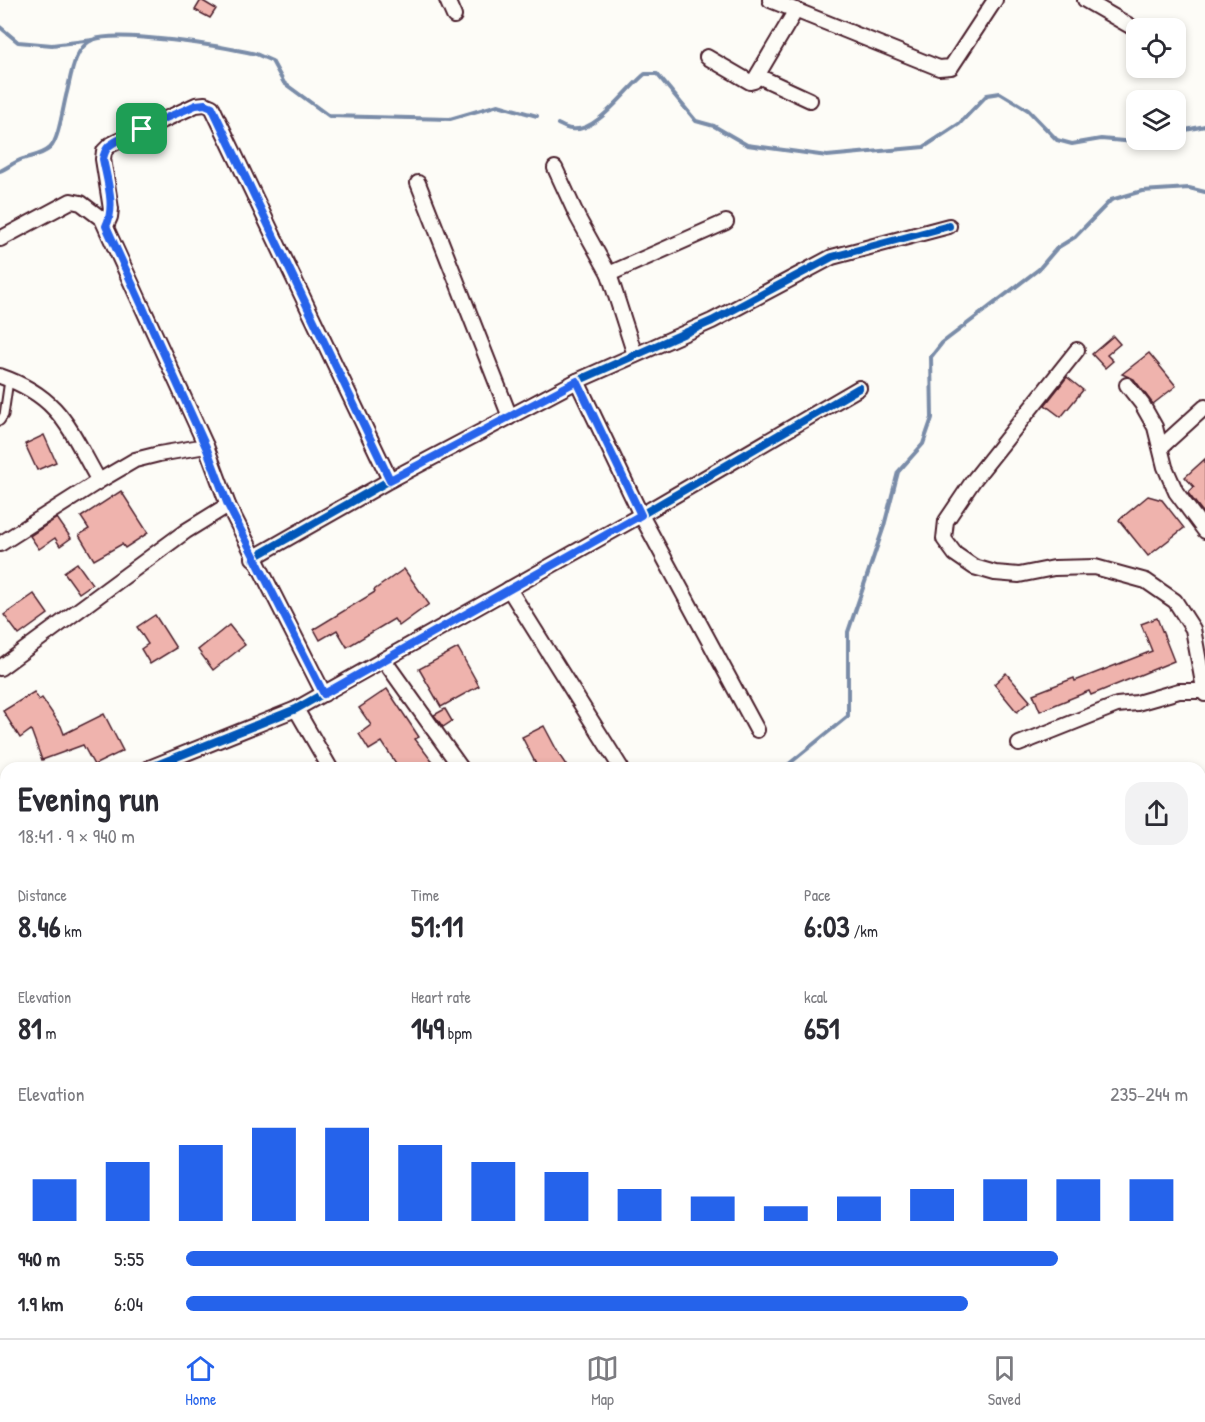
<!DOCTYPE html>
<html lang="en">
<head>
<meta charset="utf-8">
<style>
  body { margin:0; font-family:"Patrick Hand",sans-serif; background:#f2f2f3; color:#2b2b33; height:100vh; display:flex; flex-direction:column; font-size:22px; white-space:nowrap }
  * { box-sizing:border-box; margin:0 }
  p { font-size:20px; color:#7c7c81 }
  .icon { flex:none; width:33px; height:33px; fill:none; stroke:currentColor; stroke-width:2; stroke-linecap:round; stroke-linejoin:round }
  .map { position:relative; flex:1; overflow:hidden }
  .details { position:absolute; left:0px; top:762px; width:1206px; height:576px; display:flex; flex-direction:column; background:#fff; border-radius:18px 18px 0 0; box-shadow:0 3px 9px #0003 }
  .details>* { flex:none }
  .controls { position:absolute; left:1126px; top:18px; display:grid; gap:12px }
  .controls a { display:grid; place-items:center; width:60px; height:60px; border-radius:12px; background:#fff; box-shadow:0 3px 9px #0003; font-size:30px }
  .pin { position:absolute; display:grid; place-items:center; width:51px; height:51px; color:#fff; margin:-26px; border-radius:12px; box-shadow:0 3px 9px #0006 }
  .round { display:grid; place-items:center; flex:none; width:63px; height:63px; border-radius:18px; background:#f2f2f3 }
  .head { display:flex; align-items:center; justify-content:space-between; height:102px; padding:0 18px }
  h1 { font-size:33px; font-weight:700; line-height:45px }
  .figures { display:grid; grid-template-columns:repeat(3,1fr); gap:9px; height:102px; padding:6px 18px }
  .figures div { display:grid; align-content:center }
  .figures b { font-size:30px; font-weight:700 }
  .figures small { font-size:16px; font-weight:400 }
  .figures p { font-size:16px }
  .chart { height:168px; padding:12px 18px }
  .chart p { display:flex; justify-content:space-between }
  .chart svg { width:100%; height:108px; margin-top:6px; stroke:#2563eb; stroke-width:6 }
  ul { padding:0 18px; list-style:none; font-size:20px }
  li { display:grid; grid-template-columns:96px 72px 1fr; align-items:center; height:45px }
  li i { height:15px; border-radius:8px; background:#2563eb }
  .dock { display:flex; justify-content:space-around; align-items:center; height:84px; border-top:2px solid #e1e1e2; background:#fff; font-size:16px; color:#7c7c81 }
  .dock a { display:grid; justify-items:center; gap:3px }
  .dock .selected { color:#2563eb }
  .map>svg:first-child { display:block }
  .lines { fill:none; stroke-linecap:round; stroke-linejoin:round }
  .stream { stroke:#7a8ca8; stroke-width:4 }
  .building { fill:#efb3ad; stroke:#4a1f2b; stroke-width:1.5 }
  .lane-casing { stroke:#4a1f2b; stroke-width:11 }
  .street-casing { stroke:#4a1f2b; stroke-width:18 }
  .highway-casing { stroke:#4a1f2b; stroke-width:28 }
  .lane { stroke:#fdfcf7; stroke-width:7 }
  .street { stroke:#fdfcf7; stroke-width:14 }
  .highway { stroke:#fdfcf7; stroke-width:24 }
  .cycleway-casing { stroke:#fdfcf7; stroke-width:11 }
  .cycleway { stroke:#0057b8; stroke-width:8 }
  .route-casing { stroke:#fff; stroke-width:12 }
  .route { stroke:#2563eb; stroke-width:8 }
</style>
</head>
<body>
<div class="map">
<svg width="1205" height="1338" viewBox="0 0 1205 1338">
  <rect width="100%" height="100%" fill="#fdfcf7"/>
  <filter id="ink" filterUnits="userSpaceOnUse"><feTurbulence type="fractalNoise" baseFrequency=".0167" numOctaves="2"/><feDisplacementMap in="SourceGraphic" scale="12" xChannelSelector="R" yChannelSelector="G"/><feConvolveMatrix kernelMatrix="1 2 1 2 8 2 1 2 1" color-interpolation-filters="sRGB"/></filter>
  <g filter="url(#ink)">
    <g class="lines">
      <!-- stream -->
      <g class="stream">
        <path d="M0 27 18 42 52 45 93 40"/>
        <path d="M558 124C562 126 567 129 571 129 596 134 627 88 645 74H657L696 121 714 126 747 145 827 156 924 147 959 124 987 95 1000 93 1028 110 1057 140 1072 144 1101 139 1146 143 1156 140"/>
        <path d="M1176 132 1205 126"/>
        <path d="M0 171C7 168 13 163 20 160 30 156 41 156 50 148 59 140 63 106 67 92 71 76 74 48 92 40 118 29 226 47 256 54L272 61 284 83 329 116 450 119 498 105 537 116"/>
        <path d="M784 768 848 716V632L884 526 898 472 923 444 932 418 931 357 942 343 1039 269 1057 248 1075 237 1111 200 1142 191 1189 188 1205 192"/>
        <path d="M447 1338 452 1332"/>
      </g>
    </g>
    <!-- building -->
    <g class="building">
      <path d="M201 0 216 9 210 18 195 10Z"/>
      <path d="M1113 336 1120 344 1107 355 1113 361 1105 368 1092 354Z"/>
      <path d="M1149 353 1176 386 1153 404 1134 379 1122 374Z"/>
      <path d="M1067 377 1083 390 1061 417 1045 405Z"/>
      <path d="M44 435 56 462 37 470 25 444Z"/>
      <path d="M1205 459V515L1188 493 1194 487 1185 477Z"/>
      <path d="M121 491 148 533 125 548 122 544 94 560 79 535 89 529 81 517Z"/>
      <path d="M1148 496 1162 500 1184 528 1148 556 1119 520Z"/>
      <path d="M57 518 71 538 60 546 55 538 39 549 30 536Z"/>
      <path d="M77 563 92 584 79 593 64 572Z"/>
      <path d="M404 569 429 604 399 626 394 619 347 647 337 630 320 640 314 629 375 592 374 590Z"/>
      <path d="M34 594 48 614 19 635 4 615Z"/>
      <path d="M155 615 176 648 150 664 141 649 148 644 137 627Z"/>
      <path d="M1157 618 1174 661 1091 695 1089 691 1040 711 1033 694 1074 678 1075 681 1152 651 1141 624Z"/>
      <path d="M229 625 245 645 213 670 198 650Z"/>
      <path d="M458 648 479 686 441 707 419 669Z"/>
      <path d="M1006 673 1030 701 1017 712 994 684Z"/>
      <path d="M387 689 419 737 415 739 437 768H399L382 742 369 750 359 734 371 725 359 708Z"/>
      <path d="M34 692 39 700 42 698 61 726 64 734 104 714 123 751 94 765 83 745 42 760 31 730 20 738 3 711Z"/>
      <path d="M445 709 452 721 443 727 434 715Z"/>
      <path d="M544 726 560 756 568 768H538L522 737Z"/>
    </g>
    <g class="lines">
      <defs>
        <g id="lane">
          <path d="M0 421 4 415 9 380"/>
          <path d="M1200 1255 1205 1254"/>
        </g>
        <g id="street">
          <path d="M447 0 454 16"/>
          <path d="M770 0 939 68 951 67 995 0"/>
          <path d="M1085 0 1137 30"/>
          <path d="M707 57 750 82 754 81 796 10"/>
          <path d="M758 76 810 100"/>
          <path d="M555 168 578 218 609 274 635 355"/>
          <path d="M418 183 510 417"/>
          <path d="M106 226 110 217 111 209 103 159 104 151 110 145 196 105 205 104 212 107 390 480"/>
          <path d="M0 239 71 201 81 203 102 219 206 446 228 505 324 694"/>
          <path d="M609 274 726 222"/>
          <path d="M1077 350 973 481 946 521 944 539 955 554 974 567 995 573 1019 575 1054 568 1095 567 1146 581 1175 601 1193 629 1205 694"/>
          <path d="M0 376C61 397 69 429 99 481"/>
          <path d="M577 381 641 515 757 730"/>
          <path d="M1127 385 1142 404 1155 427 1165 467 1176 492 1205 531"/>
          <path d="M1161 447 1205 407"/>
          <path d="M0 544 99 481 135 460 159 454 206 446"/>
          <path d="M253 558 390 480 577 381 712 321 832 257 949 226"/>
          <path d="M509 589 621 768"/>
          <path d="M384 660 461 768"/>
          <path d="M0 668 186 531 228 505"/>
          <path d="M296 709 330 768"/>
          <path d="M1019 744 1117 705 1137 703 1179 691H1205"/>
          <path d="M149 768 296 709 641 515 859 388"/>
          <path d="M0 828 6 825"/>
          <path d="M1200 843 1205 842"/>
          <path d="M0 909 6 924"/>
          <path d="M0 1144 6 1142"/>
          <path d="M0 1294 6 1292"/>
          <path d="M216 1332 218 1338"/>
          <path d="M960 1332 963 1338"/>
          <path d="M1032 1332 1035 1338"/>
          <path d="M1188 1332 1191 1338"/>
          <path d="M341 1338 357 1332"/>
          <path d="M1000 1338 1017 1332"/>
        </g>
        <g id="highway">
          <path d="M1200 1191 1205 1188"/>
          <path d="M1200 1212 1205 1210"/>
          <path d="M850 1338 864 1332"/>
          <path d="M899 1338 913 1332"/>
        </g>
      </defs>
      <!-- lane casing -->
      <use href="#lane" class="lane-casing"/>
      <!-- street casing -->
      <use href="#street" class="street-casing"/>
      <!-- highway casing -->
      <use href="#highway" class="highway-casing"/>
      <!-- lane -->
      <use href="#lane" class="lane"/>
      <!-- street -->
      <use href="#street" class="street"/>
      <!-- highway -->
      <use href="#highway" class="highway"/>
      <defs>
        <g id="cycleway">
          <path d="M253 558 390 480 577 381 712 321 832 257 949 226"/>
          <path d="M149 768 296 709 641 515 859 388"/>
        </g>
      </defs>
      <!-- cycleway casing -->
      <use href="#cycleway" class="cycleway-casing"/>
      <!-- cycleway -->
      <use href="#cycleway" class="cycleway"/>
    </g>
  </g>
  <g class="lines" filter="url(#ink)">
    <defs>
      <path id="route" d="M205 104 212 107 390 480 577 381 641 515 324 694 228 505 206 447 106 226C116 207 107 180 103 159 104 154 105 150 109 146 125 133 175 115 196 105Z"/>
    </defs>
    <!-- route casing -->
    <use href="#route" class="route-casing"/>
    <!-- route -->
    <use href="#route" class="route"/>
  </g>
</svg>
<div class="controls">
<a><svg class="icon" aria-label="locate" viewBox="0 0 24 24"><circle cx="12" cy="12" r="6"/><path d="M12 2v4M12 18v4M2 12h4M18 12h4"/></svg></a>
<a><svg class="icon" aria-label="layers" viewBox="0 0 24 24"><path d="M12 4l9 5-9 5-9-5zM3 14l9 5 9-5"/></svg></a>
</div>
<div class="pin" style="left:142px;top:129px;background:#1e9e55"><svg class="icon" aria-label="arrive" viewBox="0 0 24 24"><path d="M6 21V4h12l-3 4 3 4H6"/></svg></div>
<section class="details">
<div class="head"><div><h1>Evening run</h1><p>18:41 · 9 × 940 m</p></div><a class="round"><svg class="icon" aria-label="share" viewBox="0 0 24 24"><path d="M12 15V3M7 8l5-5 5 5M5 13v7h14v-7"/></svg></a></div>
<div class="figures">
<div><p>Distance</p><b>8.46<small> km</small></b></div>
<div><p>Time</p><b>51:11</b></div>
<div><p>Pace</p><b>6:03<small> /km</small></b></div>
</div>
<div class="figures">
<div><p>Elevation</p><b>81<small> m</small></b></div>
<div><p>Heart rate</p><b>149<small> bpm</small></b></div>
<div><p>kcal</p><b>651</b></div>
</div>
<div class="chart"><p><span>Elevation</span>235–244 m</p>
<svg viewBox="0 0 160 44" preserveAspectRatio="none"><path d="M5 44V27M15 44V20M25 44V13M35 44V6M45 44V6M55 44V13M65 44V20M75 44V24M85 44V31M95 44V34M105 44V38M115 44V34M125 44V31M135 44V27M145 44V27M155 44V27"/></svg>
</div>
<ul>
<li><b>940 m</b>5:55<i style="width:87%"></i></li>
<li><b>1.9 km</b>6:04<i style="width:78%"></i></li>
</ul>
</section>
</div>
<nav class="dock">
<a class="selected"><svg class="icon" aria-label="home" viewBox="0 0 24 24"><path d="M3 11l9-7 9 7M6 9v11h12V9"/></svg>Home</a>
<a><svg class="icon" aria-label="map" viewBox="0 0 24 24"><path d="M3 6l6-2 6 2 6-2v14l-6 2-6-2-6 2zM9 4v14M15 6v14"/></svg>Map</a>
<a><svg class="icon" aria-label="saved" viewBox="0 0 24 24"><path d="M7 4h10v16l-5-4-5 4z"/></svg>Saved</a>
</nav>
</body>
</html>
